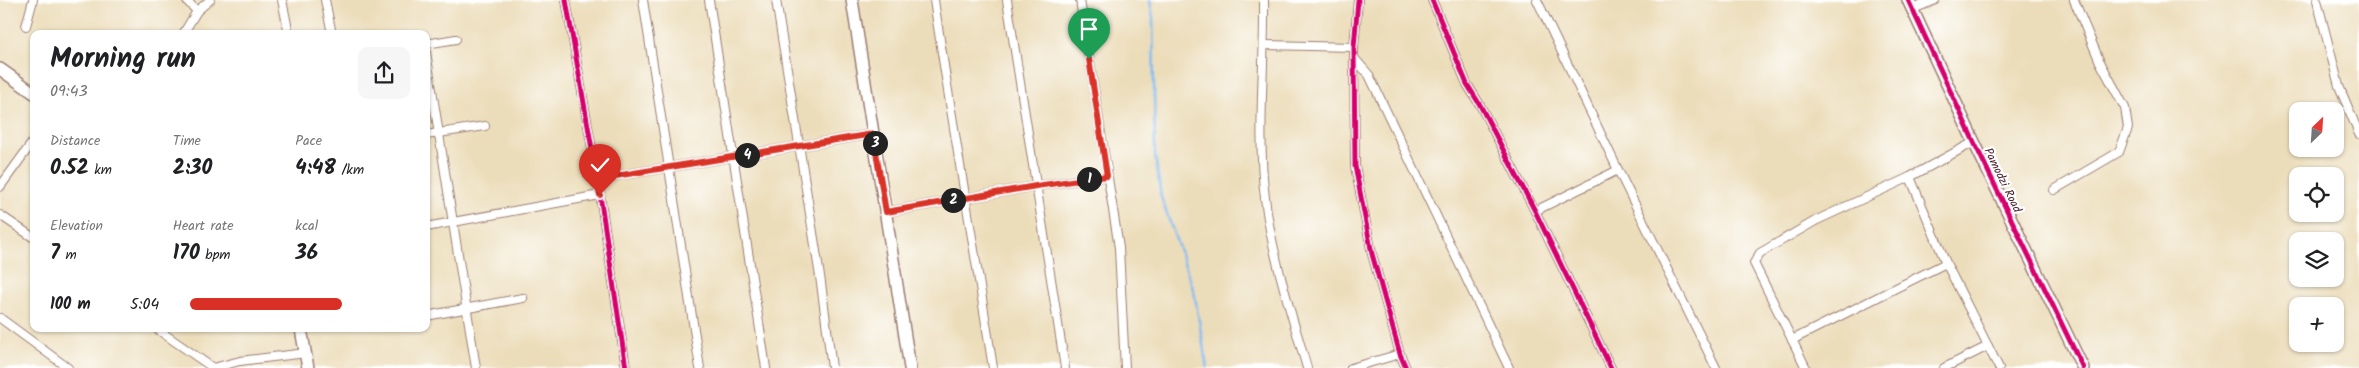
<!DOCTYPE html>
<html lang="en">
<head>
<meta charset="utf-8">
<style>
  body { margin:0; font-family:Kalam,sans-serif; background:#f6f6f6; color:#202124; height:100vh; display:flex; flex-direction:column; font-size:19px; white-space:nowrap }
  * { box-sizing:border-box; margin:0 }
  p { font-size:16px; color:#757577 }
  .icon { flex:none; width:28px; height:28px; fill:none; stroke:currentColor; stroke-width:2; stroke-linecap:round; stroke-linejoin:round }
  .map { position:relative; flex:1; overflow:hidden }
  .sheet { position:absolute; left:30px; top:30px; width:400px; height:302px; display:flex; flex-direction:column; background:#fff; border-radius:10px; box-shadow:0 1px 4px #0004 }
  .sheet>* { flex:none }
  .needle { width:32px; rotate:25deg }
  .controls { position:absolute; left:2289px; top:102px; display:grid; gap:10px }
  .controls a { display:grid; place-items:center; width:55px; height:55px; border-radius:10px; background:#fff; box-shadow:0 1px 4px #0004; font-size:25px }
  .pin { position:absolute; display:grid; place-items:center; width:42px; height:42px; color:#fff; margin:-51px -21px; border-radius:50% 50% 50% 0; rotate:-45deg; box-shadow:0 0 5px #0007 }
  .pin .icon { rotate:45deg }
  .km { position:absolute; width:25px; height:25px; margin:-12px; border-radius:50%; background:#222; color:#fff; font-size:14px; line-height:25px; text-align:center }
  .round { display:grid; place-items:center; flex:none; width:52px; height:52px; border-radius:10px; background:#f6f6f6 }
  .head { display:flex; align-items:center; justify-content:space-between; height:85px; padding:0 20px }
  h1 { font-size:28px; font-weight:600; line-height:38px }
  .metrics { display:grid; grid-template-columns:repeat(3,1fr); gap:8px; height:85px; padding:5px 20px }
  .metrics div { display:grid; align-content:center }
  .metrics b { font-size:21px; font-weight:600 }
  .metrics small { font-size:14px; font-weight:400 }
  .metrics p { font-size:14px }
  ul { padding:0 20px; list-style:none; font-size:16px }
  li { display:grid; grid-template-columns:80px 60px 1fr; align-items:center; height:38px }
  li i { height:12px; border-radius:6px; background:#d93025 }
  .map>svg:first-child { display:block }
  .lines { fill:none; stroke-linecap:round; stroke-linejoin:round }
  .stream { stroke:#7fbbf1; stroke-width:2.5 }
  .street-casing { stroke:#9b7e72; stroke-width:10 }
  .secondary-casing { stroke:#9b7e72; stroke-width:14 }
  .street { stroke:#fff; stroke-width:8 }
  .secondary { stroke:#fff; stroke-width:11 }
  .cycleway-casing { stroke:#fff; stroke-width:8 }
  .cycleway { stroke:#d6006c; stroke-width:5 }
  .route-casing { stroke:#fff; stroke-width:10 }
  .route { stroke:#d93025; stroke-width:6 }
  .labels { text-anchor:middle; stroke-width:4.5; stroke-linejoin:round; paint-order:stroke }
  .street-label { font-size:12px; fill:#4a1f2b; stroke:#fff }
</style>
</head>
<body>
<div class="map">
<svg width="2359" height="368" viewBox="0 0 2359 368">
  <rect width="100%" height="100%" fill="#fff"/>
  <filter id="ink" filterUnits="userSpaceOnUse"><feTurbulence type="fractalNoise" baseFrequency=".02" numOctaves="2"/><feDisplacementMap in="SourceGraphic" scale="10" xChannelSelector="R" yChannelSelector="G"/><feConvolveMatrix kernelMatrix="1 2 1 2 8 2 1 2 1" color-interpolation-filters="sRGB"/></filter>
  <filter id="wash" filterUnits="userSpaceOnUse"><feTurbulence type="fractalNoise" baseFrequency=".0096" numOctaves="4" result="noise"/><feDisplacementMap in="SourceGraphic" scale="20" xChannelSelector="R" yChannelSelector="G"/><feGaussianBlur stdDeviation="1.12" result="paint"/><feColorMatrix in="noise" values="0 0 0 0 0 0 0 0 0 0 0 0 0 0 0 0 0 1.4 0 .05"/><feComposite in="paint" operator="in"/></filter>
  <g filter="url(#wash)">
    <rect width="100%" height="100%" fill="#ecddba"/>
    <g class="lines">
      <!-- stream -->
      <path class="stream" d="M1150 0 1153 18 1155 156 1161 197 1194 291 1207 368"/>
    </g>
  </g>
  <g filter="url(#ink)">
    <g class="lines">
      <defs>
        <g id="street">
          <path d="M186 0 197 11"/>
          <path d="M282 0 289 34"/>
          <path d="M325 0 332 34"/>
          <path d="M566 0 600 195 626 368"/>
          <path d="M643 0 700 368"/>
          <path d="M709 0 766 368"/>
          <path d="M776 0 821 283 832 368"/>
          <path d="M934 0C952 123 974 245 993 368"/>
          <path d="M1007 0 1065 368"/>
          <path d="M1080 0 1119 248 1125 368"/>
          <path d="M1264 0C1265 65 1257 134 1265 198 1272 256 1291 312 1307 368"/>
          <path d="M1358 0 1354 47 1355 166 1372 254 1400 354 1406 368"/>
          <path d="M1432 0 1467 84 1480 105 1535 211 1611 368"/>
          <path d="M1537 0 1618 170 1716 368"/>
          <path d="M2317 0 2339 86 2359 134"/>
          <path d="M1913 9 1935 0"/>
          <path d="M26 26 33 0"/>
          <path d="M183 34 197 11 210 0"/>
          <path d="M426 44 456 39"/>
          <path d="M1265 45 1354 47"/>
          <path d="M426 52 476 368"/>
          <path d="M1354 58 1369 75 1509 368"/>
          <path d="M426 135 485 126"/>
          <path d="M1910 177 1946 263 1999 368"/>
          <path d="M597 179 873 134"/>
          <path d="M0 187 34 140"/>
          <path d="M2054 190 2119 152 2128 128 2125 108 2100 62 2074 0"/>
          <path d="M1535 211 1618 170"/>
          <path d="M886 212 1036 186 1107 176"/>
          <path d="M0 215 34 238"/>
          <path d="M426 227 600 195"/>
          <path d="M426 316 523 298"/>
          <path d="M0 318 68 368"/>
          <path d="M157 329 213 368 240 361 306 353"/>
          <path d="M1792 340 1946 263"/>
          <path d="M1351 368 1400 354"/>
          <path d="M1806 368 1754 263 1760 253 1817 220 1910 177 1974 142"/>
          <path d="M1944 368 1988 346"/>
        </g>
        <g id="secondary">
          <path d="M852 0 910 368"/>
          <path d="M1908 0 1974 142 2083 368"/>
          <path d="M0 69 34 93"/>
          <path d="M301 329 308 368"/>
        </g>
      </defs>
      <!-- street casing -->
      <use href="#street" class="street-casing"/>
      <!-- secondary casing -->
      <use href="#secondary" class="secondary-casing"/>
      <!-- street -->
      <use href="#street" class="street"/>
      <!-- secondary -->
      <use href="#secondary" class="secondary"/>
      <defs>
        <g id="cycleway">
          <path d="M566 0 600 195 626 368"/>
          <path d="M1358 0 1354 47 1355 166 1372 254 1400 354 1406 368"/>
          <path d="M1432 0 1467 84 1480 105 1535 211 1611 368"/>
          <path d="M1908 0 1974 142 2083 368"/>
        </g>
      </defs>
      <!-- cycleway casing -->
      <use href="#cycleway" class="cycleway-casing"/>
      <!-- cycleway -->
      <use href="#cycleway" class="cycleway"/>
    </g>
  </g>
  <g class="lines" filter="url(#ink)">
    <defs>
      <path id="route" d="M600 195 597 179 873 134 886 212 1036 186 1107 176 1089 59"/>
    </defs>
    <!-- route casing -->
    <use href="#route" class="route-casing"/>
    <!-- route -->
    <use href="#route" class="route"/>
  </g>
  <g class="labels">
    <!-- street labels -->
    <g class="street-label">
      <text transform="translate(2003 180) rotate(64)" y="4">Pamodzi Road</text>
    </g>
  </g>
</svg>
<div class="controls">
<a><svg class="needle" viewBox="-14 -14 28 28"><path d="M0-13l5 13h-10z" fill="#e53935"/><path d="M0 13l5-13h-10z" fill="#757577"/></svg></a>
<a><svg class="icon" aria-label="locate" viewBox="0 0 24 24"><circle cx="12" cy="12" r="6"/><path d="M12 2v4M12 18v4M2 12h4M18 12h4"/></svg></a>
<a><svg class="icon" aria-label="layers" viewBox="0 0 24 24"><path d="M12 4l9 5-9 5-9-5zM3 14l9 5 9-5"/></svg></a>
<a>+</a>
</div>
<div class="pin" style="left:1089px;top:59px;background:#1e9e55"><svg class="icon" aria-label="arrive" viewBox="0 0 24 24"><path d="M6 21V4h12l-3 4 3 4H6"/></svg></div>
<div class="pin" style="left:600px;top:195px;background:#d93025"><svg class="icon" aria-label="check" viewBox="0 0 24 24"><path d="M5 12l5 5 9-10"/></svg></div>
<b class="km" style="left:1089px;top:179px">1</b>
<b class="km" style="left:953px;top:200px">2</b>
<b class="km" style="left:875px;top:143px">3</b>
<b class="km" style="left:747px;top:155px">4</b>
<section class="sheet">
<div class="head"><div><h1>Morning run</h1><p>09:43</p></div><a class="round"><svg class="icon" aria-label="share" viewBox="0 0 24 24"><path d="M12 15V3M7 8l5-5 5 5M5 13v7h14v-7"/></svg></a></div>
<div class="metrics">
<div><p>Distance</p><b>0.52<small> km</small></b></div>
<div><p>Time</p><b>2:30</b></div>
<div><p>Pace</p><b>4:48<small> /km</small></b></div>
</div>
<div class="metrics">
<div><p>Elevation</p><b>7<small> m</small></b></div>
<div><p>Heart rate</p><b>170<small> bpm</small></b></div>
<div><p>kcal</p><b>36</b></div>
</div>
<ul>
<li><b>100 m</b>5:04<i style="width:69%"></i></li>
</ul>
</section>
</div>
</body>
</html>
